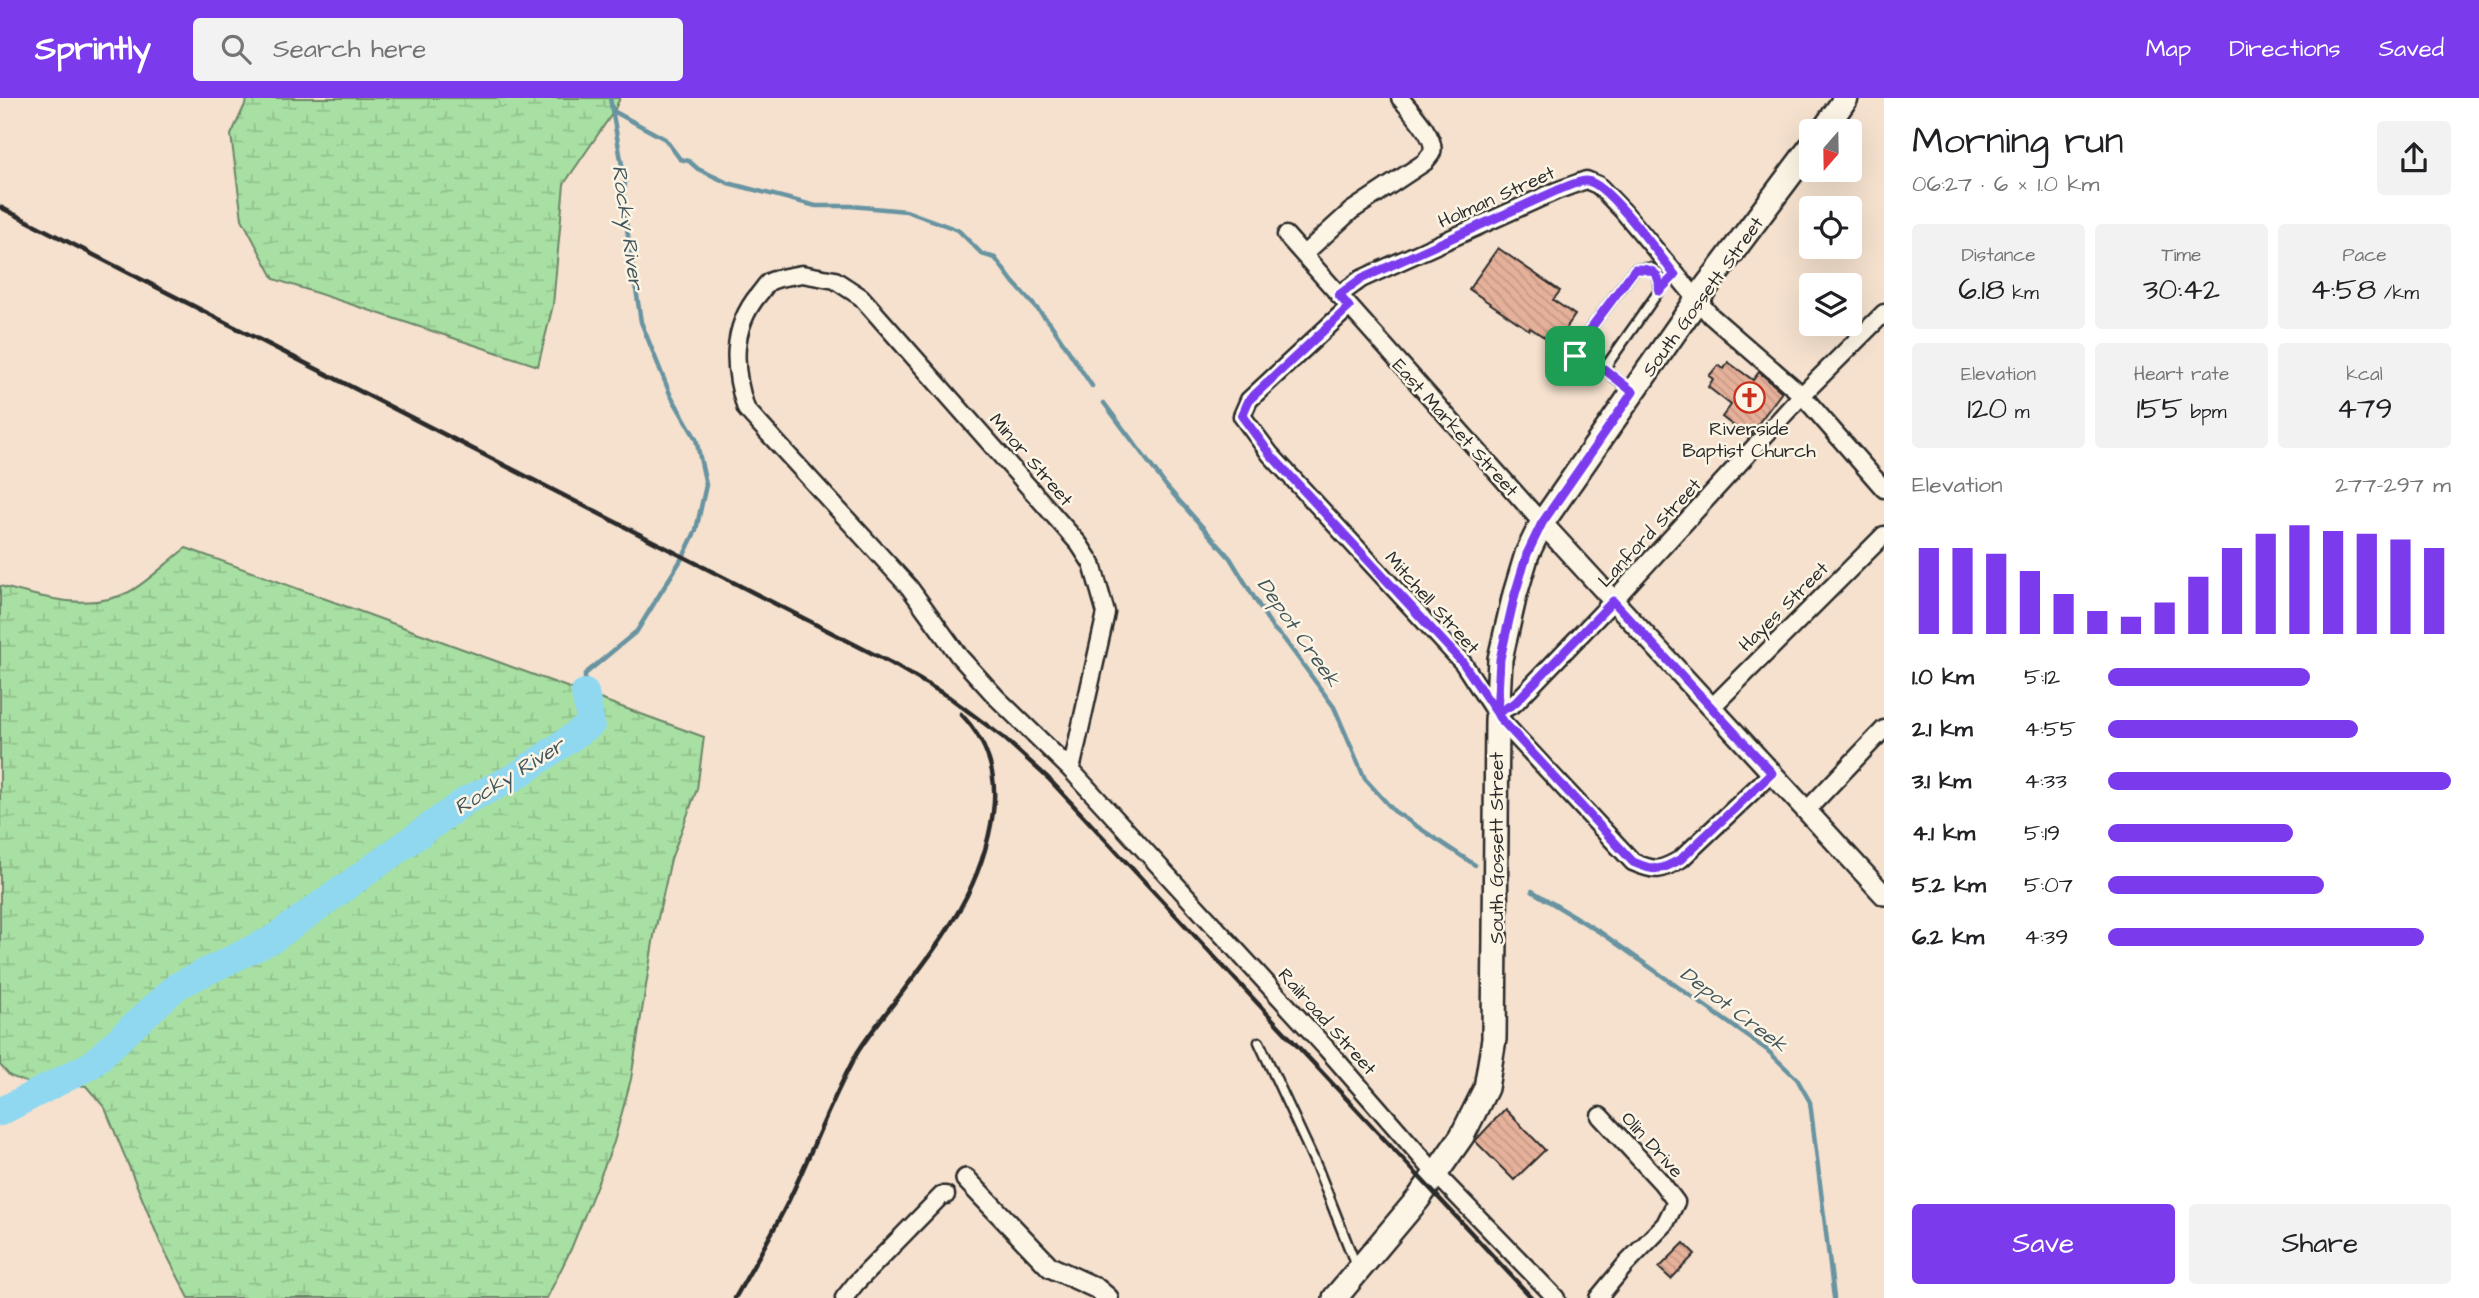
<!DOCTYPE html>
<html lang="en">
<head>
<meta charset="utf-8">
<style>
  body { margin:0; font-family:"Architects Daughter",sans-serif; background:#f2f2f2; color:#202124; height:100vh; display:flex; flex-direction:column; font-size:26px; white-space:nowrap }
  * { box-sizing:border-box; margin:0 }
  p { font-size:23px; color:#757577 }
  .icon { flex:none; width:38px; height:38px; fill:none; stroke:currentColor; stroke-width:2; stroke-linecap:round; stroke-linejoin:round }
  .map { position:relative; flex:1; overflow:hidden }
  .details { display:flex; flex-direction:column; background:#fff; width:595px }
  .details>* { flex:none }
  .needle { width:46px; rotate:200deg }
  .controls { position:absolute; left:1799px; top:21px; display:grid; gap:14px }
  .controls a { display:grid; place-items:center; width:63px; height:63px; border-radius:7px; background:#fff; box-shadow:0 7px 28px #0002; font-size:35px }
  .pin { position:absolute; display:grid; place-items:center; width:60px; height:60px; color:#fff; margin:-30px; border-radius:14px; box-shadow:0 4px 10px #0006 }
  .round { display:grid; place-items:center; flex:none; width:74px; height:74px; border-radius:7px; background:#f2f2f2 }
  .headline { display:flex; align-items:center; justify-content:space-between; height:119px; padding:0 28px }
  h1 { font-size:38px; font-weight:600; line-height:52px }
  .figures { display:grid; grid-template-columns:repeat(3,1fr); gap:10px; height:119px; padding:7px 28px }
  .figures div { display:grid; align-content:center; border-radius:7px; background:#f2f2f2; text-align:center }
  .figures b { font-size:30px; font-weight:600 }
  .figures small { font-size:19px; font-weight:400 }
  .figures p { font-size:19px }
  .chart { height:196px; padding:14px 28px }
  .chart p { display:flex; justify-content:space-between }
  .chart svg { width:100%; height:126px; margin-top:7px; stroke:#7c3aed; stroke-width:6 }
  .button { display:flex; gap:14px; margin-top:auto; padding:14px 28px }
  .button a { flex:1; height:80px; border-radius:7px; background:#7c3aed; color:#fff; font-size:28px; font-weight:600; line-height:80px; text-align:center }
  .button a+a { background:#f2f2f2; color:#202124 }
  ul { padding:0 28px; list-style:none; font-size:23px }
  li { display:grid; grid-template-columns:112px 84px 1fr; align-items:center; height:52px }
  li i { height:18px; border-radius:9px; background:#7c3aed }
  header { display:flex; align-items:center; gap:42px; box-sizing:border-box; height:98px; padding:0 35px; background:#7c3aed; color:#fff }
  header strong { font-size:33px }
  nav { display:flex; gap:38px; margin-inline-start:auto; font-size:24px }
  .search { width:490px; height:63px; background:#f2f2f2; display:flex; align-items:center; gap:18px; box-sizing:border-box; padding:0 24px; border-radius:7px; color:#757577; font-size:26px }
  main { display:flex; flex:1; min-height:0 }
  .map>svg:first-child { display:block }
  .wetland { fill:url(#wetland-marsh); stroke:#6a8667; stroke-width:2 }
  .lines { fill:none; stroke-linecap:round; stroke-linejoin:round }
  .stream { stroke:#6793a1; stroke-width:4.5 }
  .river { stroke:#8fd8f0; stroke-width:28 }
  .building { fill:url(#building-back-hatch); stroke:#2b2b2b; stroke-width:2 }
  .service-casing { stroke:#2b2b2b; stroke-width:13 }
  .minor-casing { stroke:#2b2b2b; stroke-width:21 }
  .tertiary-casing { stroke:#2b2b2b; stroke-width:24 }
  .secondary-casing { stroke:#2b2b2b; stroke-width:28 }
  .service { stroke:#fcf5e5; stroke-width:8 }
  .minor { stroke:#fcf5e5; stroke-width:16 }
  .tertiary { stroke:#fcf5e5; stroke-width:19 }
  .secondary { stroke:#fcf5e5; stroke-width:23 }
  .rail { stroke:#2b2b2b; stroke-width:4.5 }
  .route-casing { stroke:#fff; stroke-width:14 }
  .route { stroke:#7c3aed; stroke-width:9 }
  .labels { text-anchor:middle; stroke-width:5; stroke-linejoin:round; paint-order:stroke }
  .street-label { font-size:19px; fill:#2b2b2b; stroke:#fcf5e5 }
  .poi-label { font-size:19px; fill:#2b2b2b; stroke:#fcf5e5 }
  .water-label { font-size:21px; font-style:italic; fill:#44565c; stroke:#fcf5e5 }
</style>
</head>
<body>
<header>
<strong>Sprintly</strong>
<div class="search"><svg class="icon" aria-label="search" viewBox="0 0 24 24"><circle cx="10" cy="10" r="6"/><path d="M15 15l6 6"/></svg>Search here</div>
<nav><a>Map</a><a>Directions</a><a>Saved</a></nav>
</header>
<main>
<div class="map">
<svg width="1884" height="1200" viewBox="0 0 1884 1200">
  <defs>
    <pattern id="wetland-marsh" width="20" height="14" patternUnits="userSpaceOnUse" patternTransform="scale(1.75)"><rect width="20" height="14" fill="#a8e0a3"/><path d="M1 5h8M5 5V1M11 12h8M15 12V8" fill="none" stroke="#91c08c"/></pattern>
    <pattern id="building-back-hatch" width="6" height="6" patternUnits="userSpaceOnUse" patternTransform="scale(1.75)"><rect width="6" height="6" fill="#e6b19a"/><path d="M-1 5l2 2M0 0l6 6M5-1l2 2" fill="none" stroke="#c59885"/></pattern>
  </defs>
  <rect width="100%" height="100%" fill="#f5e1ce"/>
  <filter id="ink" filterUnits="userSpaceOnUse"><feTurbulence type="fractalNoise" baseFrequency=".0143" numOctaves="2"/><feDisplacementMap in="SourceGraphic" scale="14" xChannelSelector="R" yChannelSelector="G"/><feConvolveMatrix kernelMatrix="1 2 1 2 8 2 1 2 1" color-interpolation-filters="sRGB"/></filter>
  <g filter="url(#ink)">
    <!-- wetland -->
    <g class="wetland">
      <path d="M248 0H620L614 13 564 86 553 207 538 268 274 181 242 121 231 37Z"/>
      <path d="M186 450 704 639 697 691 671 761 654 838 631 981 614 1044 571 1151 547 1200H189L160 1144 105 1010 86 988 41 984 33 987 10 978 0 967V488C40 499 89 514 129 494 148 484 168 463 186 450Z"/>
    </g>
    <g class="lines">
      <!-- stream -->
      <g class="stream">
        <path d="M615 14 665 41 680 61 689 63 698 71 728 85 816 108H851L906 113 958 132 982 156 995 160 1013 184 1050 225 1092 288"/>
        <path d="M1104 305 1167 389 1230 460 1272 529 1284 541 1334 609 1365 681 1394 713 1475 767"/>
        <path d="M585 595V576L637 533 684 457 696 432 706 387 696 341 670 296 641 224 623 104 625 84 610 0"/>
        <path d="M1532 793 1603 836 1767 952 1797 981 1810 1004 1834 1200"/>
      </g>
      <!-- river -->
      <path class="river" d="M0 1014 91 967 177 888 273 841 467 702 515 679 591 626 585 595"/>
    </g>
    <!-- building -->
    <g class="building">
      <path d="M1498 150 1560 193 1553 202 1575 217 1555 246 1530 230 1529 232 1469 191Z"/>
      <path d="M1728 264 1753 282 1759 274 1782 294 1748 339 1722 319 1731 307 1708 289 1713 281 1709 278 1718 267 1724 271Z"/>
      <path d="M1505 1011 1545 1052 1514 1082 1475 1043Z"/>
      <path d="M1684 1145 1695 1156 1671 1181 1659 1170Z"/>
    </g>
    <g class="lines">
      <defs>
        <g id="service">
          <path d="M1649 170C1659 177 1660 182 1659 193L1604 271 1596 274 1588 270 1575 259 1576 250 1635 171Z"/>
          <path d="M1604 271 1631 293"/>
          <path d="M1259 944 1317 1069 1357 1170"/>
        </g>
        <g id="minor">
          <path d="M1286 137 1542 425"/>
          <path d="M1304 156 1351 113 1425 64C1427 60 1431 58 1432 54 1437 40 1409 11 1400 0"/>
          <path d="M802 176 835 182 861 199 1079 446 1092 466 1106 515 1071 672 997 600 959 558 909 489 746 311C733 271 730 231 759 196 762 193 766 186 769 184 777 179 793 178 802 176Z"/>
          <path d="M1339 197 1361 181 1556 93 1586 82 1598 87 1623 113 1711 218 1802 297 1884 391"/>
          <path d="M1349 209 1249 302 1242 318 1270 356 1440 540 1463 565 1498 619 1633 764C1656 774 1660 773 1681 761L1772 675"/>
          <path d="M1711 610 1884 437"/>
          <path d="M1497 615 1515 605 1613 503 1802 297 1884 215"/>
          <path d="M1071 672 1326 950 1436 1076 1556 1200"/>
          <path d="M1806 713 1884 631"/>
          <path d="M844 1200 856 1185 942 1097H946"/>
          <path d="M1598 1200 1626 1166 1665 1126 1676 1104 1661 1084 1600 1018"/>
        </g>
        <g id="tertiary">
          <path d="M1542 425 1884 797"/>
          <path d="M966 1081 1050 1169 1096 1190 1108 1200"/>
        </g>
        <g id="secondary">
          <path d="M1823 33 1846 0"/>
          <path d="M1335 1200 1418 1101 1462 1038 1486 990 1494 941 1497 623 1500 561 1515 496 1527 456 1542 425 1706 189 1811 49"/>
        </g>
      </defs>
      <!-- service casing -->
      <use href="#service" class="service-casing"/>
      <!-- minor casing -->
      <use href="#minor" class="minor-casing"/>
      <!-- tertiary casing -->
      <use href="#tertiary" class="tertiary-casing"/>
      <!-- secondary casing -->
      <use href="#secondary" class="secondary-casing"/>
      <!-- service -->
      <use href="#service" class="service"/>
      <!-- minor -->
      <use href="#minor" class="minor"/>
      <!-- tertiary -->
      <use href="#tertiary" class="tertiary"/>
      <!-- secondary -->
      <use href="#secondary" class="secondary"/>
      <!-- rail -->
      <g class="rail">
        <path d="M0 109 891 565 949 599 1004 640 1048 680 1532 1200"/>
        <path d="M735 1200C754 1167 772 1136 789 1102 812 1054 830 1004 856 957 868 937 883 919 897 901 942 842 983 790 993 714 998 677 987 643 961 616"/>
      </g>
    </g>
  </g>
  <g class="lines" filter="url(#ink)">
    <defs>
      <path id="route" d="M1575 258 1588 270 1596 274 1604 271 1633 294 1542 425 1527 456 1515 496 1500 561 1497 615 1499 619 1633 764C1656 774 1660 773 1681 761L1772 675 1613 503 1515 605 1497 615 1463 565 1270 356 1242 318 1249 302 1349 209 1339 197 1361 181 1556 93C1565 90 1578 82 1587 83 1607 84 1661 159 1675 177L1659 193C1661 175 1652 170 1635 171L1576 250 1575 258"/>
    </defs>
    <!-- route casing -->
    <use href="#route" class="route-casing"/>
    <!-- route -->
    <use href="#route" class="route"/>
  </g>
  <!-- icons -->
  <defs>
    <symbol id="church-ring" viewBox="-11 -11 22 22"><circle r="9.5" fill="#fcf5e5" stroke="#c8321e" stroke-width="1.5"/><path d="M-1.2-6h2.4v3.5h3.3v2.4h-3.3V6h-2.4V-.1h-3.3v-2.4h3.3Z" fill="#c8321e"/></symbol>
  </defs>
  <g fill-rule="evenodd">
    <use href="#church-ring" x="1732" y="282" width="35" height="35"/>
  </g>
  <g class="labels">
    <!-- street labels -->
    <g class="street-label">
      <text transform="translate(1496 98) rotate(-24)" y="7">Holman Street</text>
      <text transform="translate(1702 198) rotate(-54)" y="7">South Gossett Street</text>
      <text transform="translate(1456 329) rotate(48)" y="7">East Market Street</text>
      <text transform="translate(1032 361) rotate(49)" y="7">Minor Street</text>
      <text transform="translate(1649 434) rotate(-47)" y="7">Lanford Street</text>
      <text transform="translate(1433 504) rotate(48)" y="7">Mitchell Street</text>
      <text transform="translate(1783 508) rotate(-45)" y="7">Hayes Street</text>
      <text transform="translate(1496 750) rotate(-90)" y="7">South Gossett Street</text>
      <text transform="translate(1328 923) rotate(48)" y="7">Railroad Street</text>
      <text transform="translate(1653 1046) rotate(48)" y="7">Olin Drive</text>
    </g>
    <!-- poi labels -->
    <g class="poi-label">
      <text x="1749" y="337">Riverside<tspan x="1749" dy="22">Baptist Church</tspan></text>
    </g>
    <!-- water labels -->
    <g class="water-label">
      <text transform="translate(628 129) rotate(82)" y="7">Rocky River</text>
      <text transform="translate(1299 534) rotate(55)" y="7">Depot Creek</text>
      <text transform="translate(509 678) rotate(-32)" y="7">Rocky River</text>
      <text transform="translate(1734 911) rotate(37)" y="7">Depot Creek</text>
    </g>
  </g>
</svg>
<div class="controls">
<a><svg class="needle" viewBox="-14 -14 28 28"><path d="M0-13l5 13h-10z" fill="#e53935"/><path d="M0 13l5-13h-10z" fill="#757577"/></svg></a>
<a><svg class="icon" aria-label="locate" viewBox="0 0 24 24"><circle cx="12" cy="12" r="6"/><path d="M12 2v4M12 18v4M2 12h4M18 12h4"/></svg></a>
<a><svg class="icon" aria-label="layers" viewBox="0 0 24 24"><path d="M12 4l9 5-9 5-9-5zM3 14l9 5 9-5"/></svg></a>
</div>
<div class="pin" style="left:1575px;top:258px;background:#1e9e55"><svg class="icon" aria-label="arrive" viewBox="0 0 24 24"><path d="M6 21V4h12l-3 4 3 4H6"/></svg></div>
</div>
<section class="details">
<div class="headline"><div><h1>Morning run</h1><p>06:27 · 6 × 1.0 km</p></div><a class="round"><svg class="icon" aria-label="share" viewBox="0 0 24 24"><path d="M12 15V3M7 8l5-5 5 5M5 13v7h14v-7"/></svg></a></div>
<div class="figures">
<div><p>Distance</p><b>6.18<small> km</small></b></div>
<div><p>Time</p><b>30:42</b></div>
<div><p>Pace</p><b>4:58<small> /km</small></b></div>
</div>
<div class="figures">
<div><p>Elevation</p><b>120<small> m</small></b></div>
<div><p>Heart rate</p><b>155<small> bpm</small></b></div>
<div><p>kcal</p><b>479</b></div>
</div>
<div class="chart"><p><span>Elevation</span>277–297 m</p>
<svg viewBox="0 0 160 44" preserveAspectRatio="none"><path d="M5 44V14M15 44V14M25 44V16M35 44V22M45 44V30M55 44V36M65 44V38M75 44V33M85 44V24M95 44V14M105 44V9M115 44V6M125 44V8M135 44V9M145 44V11M155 44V14"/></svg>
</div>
<ul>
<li><b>1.0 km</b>5:12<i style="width:59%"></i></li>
<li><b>2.1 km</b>4:55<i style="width:73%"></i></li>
<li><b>3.1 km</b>4:33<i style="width:100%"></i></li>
<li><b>4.1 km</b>5:19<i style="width:54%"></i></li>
<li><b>5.2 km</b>5:07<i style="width:63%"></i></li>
<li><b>6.2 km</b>4:39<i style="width:92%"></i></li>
</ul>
<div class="button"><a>Save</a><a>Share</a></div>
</section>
</main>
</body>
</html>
